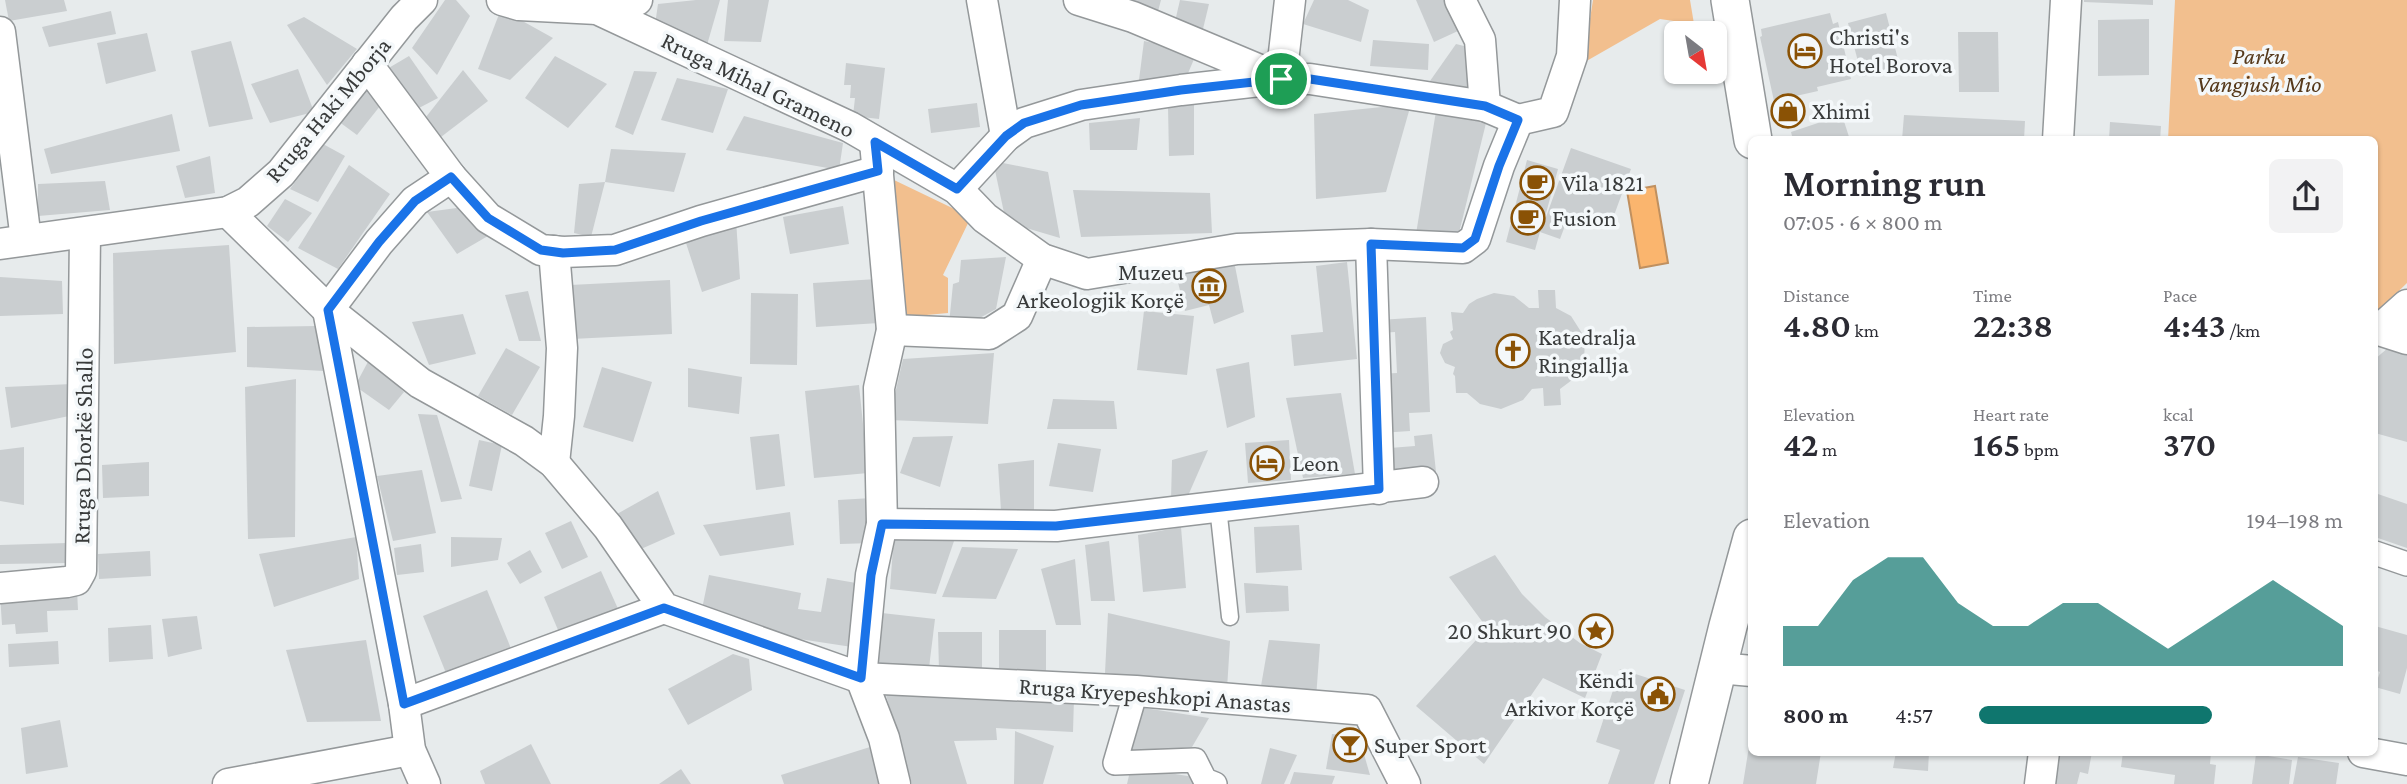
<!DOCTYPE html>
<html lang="en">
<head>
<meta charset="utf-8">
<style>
  body { margin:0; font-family:"Crimson Pro",serif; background:#f2f2f3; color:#2b2b33; height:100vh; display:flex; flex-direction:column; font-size:26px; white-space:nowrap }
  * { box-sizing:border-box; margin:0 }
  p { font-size:23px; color:#7c7c81 }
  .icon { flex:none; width:38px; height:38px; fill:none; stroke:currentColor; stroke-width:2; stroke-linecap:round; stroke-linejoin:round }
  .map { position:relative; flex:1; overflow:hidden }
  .sheet { position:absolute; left:1748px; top:136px; width:630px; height:620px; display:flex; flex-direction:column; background:#fff; border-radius:10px; box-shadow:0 2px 5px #0004 }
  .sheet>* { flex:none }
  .needle { width:46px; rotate:149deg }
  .controls { position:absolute; left:1664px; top:21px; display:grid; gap:14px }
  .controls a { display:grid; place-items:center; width:63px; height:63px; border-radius:10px; background:#fff; box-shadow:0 2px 5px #0004; font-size:35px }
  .pin { position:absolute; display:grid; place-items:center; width:60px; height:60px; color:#fff; margin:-30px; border:4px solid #fff; border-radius:50%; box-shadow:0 2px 7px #0007 }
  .round { display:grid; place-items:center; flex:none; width:74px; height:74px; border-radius:10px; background:#f2f2f3 }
  .head { display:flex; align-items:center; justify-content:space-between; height:119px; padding:0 35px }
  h1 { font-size:38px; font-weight:600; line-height:52px }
  .figures { display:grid; grid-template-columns:repeat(3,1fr); gap:10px; height:119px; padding:7px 35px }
  .figures div { display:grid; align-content:center }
  .figures b { font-size:35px; font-weight:600 }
  .figures small { font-size:19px; font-weight:400 }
  .figures p { font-size:19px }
  .chart { height:196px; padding:14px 35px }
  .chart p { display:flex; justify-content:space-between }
  .chart svg { width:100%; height:126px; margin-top:7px; fill:#0f766e; opacity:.7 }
  ul { padding:0 35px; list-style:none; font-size:23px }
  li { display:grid; grid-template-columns:112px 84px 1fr; align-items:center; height:52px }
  li i { height:18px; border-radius:9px; background:#0f766e }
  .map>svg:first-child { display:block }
  .green { fill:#f2bf8e }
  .water { fill:#fab56e; stroke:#c0905f; stroke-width:2 }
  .building { fill:#caced0 }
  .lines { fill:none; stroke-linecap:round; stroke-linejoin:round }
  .service-casing { stroke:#94989a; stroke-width:19 }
  .pedestrian-casing { stroke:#94989a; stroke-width:26 }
  .minor-casing { stroke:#94989a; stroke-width:33 }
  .tertiary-casing { stroke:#94989a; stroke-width:40 }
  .service { stroke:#fff; stroke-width:16 }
  .pedestrian { stroke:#fff; stroke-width:23 }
  .minor { stroke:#fff; stroke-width:30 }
  .tertiary { stroke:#fff; stroke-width:37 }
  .route-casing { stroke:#fff; stroke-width:14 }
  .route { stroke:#1a73e8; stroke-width:9 }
  .labels { text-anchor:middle; stroke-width:7; stroke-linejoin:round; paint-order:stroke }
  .poi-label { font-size:24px; fill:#393b3b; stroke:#f4f8fa; text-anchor:start }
  .park-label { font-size:24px; font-style:italic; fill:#56391b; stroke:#f4f8fa }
  .street-label { font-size:24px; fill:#393b3b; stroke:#f4f8fa }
</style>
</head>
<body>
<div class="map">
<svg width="2407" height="784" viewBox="0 0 2407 784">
  <rect width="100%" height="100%" fill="#e7ebec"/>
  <!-- green -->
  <g class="green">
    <path d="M1593 0H1690L1694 24 1660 19 1583 63Z"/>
    <path d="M2175 0H2407V283L2375 314V140H2168Z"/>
    <path d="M894 180 971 217 943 275 948 278V313L905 317Z"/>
  </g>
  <!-- water -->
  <path class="water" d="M1655 186 1668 263 1640 268 1627 191Z"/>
  <!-- building -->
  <g class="building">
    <path d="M5 0H64L67 11 9 21Z"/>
    <path d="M445 0H456L470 16 437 75 412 48Z"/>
    <path d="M696 0H720L707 45 655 25 658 4Z"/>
    <path d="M728 0H769L761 42 724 41Z"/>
    <path d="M1125 0H1161L1157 15Z"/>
    <path d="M1180 0 1209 4 1202 33 1174 26Z"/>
    <path d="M1314 0H1348L1369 10 1361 42 1303 24Z"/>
    <path d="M1416 0H1445L1458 31 1434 42Z"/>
    <path d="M2084 0H2153V5L2084 2Z"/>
    <path d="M501 9 553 38 510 80 478 69Z"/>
    <path d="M111 11 116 34 49 47 42 27Z"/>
    <path d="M1830 13 1833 24 1838 22 1851 79 1817 87 1818 91 1774 101 1760 37 1762 36 1761 29Z"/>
    <path d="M1886 13 1900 67 1862 77 1848 23Z"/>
    <path d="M304 17 357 49 327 85 287 25Z"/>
    <path d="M2149 19V75L2098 76V20Z"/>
    <path d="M1958 32H1998L1999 92H1959Z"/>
    <path d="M147 33 156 71 106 84 97 43Z"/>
    <path d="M1373 40 1429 44 1428 70 1370 66Z"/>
    <path d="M231 41 253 119 209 127 191 51Z"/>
    <path d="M1144 41 1197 52 1186 78 1139 80Z"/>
    <path d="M1456 44 1468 47 1478 90 1430 81Z"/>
    <path d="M409 56 438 98 419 108 387 69Z"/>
    <path d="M555 56 607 84 568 128 525 98Z"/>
    <path d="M846 63 885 68 879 119 853 116 855 98H850L851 85H844Z"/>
    <path d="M298 69 314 112 270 123 251 84Z"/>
    <path d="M463 70 488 101 437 140 426 117Z"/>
    <path d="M634 71 657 72 633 135 615 127Z"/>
    <path d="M677 78 728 89 713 133 661 120Z"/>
    <path d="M369 82 384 101 357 135 338 121Z"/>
    <path d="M1194 101V155L1169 156 1168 107Z"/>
    <path d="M977 103 980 127 931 133 928 109Z"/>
    <path d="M1411 104 1386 192 1316 199 1314 114Z"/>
    <path d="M1437 105 1487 119 1458 237 1416 234Z"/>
    <path d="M172 114 180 151 51 174 44 149Z"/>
    <path d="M1842 115 1850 140H1793L1791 132Z"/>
    <path d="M1904 115 2025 121 2024 140H1902Z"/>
    <path d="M744 116 843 143 839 170 726 150Z"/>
    <path d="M1140 118 1137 150H1090L1089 123Z"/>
    <path d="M2110 122 2161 126 2160 140H2109Z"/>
    <path d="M323 144 345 156 318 202 290 189Z"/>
    <path d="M1571 148 1631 169 1609 229 1569 215 1560 239 1540 232 1535 250 1506 242 1527 160 1558 169 1542 228Z"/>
    <path d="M611 149 686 153 674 192 605 182Z"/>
    <path d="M210 156 215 193 185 198 176 166Z"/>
    <path d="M993 161 1048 172 1060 238 1006 222Z"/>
    <path d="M349 165 390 194 338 269 298 248Z"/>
    <path d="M105 181 110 210 38 216V184Z"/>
    <path d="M605 182 591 237 574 233 579 184Z"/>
    <path d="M1073 190 1210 193 1212 233 1081 237Z"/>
    <path d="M285 199 312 213 288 242 267 226Z"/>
    <path d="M843 206 849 244 790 254 783 217Z"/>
    <path d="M464 207 493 233 457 254 427 212Z"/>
    <path d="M736 220 740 279 702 292 684 237Z"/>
    <path d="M229 245 236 352 114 364 113 253Z"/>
    <path d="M1006 257 996 309 967 325 949 324 953 284 959 282 961 260Z"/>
    <path d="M1234 261 1244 312 1214 324 1209 305 1185 311 1175 270Z"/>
    <path d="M1347 262 1357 359 1294 366 1291 335 1323 332 1316 266Z"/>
    <path d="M0 277 62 281 63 314 0 316Z"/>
    <path d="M877 279 879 323 816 327 813 283Z"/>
    <path d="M670 280 672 334 572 339 570 285Z"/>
    <path d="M1538 290H1555L1556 308 1571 316 1585 338 1584 362 1576 377 1560 389 1561 405 1544 406 1543 388 1532 389 1523 400 1501 409 1480 404 1467 393H1456L1455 376 1453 374 1455 367 1445 363 1440 353 1443 344 1453 339 1450 332 1453 330 1451 312 1463 313 1469 304 1477 299 1494 293 1514 296 1529 308H1539Z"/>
    <path d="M528 291 541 341H519L505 295Z"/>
    <path d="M751 293 798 294 797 365 750 364Z"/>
    <path d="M1144 311 1194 316 1187 375 1137 370Z"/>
    <path d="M463 314 476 354 429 365 412 322Z"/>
    <path d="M1426 317 1430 412 1409 413 1410 431 1380 433 1377 374 1397 373 1395 332 1379 333V320Z"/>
    <path d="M317 326 324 371 247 367V327Z"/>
    <path d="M506 348 540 367 512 415 478 396Z"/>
    <path d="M2388 348 2407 354V442L2375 433V359Z"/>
    <path d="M994 353 988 424 889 420 903 359Z"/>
    <path d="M370 358 404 392 389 410 355 386Z"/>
    <path d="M1249 362 1255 417 1227 428 1216 369Z"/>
    <path d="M602 367 652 382 633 442 583 427Z"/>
    <path d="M688 368 742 377 739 414 688 407Z"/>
    <path d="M296 379 295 537 248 539 245 387Z"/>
    <path d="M72 384 74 415 11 428 5 387Z"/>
    <path d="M859 385 868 473 814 478 805 391Z"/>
    <path d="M1341 393 1355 474 1303 478 1286 398Z"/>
    <path d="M1053 399 1114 401 1117 429H1047Z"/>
    <path d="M418 414 437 415 462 499 441 502Z"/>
    <path d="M779 434 785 486 756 490 750 437Z"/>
    <path d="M1432 434 1436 472 1393 476 1390 448 1415 446 1414 436Z"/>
    <path d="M953 436 940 487 900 473 913 437Z"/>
    <path d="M479 440 502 445 492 491 469 486Z"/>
    <path d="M1289 440 1291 480 1248 483 1245 443Z"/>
    <path d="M1058 443 1101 449 1093 492 1049 486Z"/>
    <path d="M24 447V505L0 501V450Z"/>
    <path d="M1208 450 1187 498 1171 500 1172 460Z"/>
    <path d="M1034 460V511H1001L998 464Z"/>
    <path d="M149 462V496L103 498 102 465Z"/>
    <path d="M422 470 436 533 393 541 377 476Z"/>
    <path d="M658 491 675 534 641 549 617 514Z"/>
    <path d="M2375 493 2407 504V548L2375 537Z"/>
    <path d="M872 498 873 543 840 544 838 500Z"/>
    <path d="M790 512 794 545 720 556 703 525Z"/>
    <path d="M571 521 588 557 562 569 545 533Z"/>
    <path d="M1299 525 1302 570 1256 573 1254 527Z"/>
    <path d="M1181 527 1186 588 1143 592 1138 535Z"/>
    <path d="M894 534 954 541 936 594 890 589Z"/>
    <path d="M356 537 359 579 274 607 259 554Z"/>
    <path d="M451 537 502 538 498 560 451 567Z"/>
    <path d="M1109 541 1115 601H1091L1085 545Z"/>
    <path d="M67 543 68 563 0 564V545Z"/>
    <path d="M421 544 424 572 397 575 394 548Z"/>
    <path d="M962 547 1018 549 996 599 942 597Z"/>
    <path d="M530 550 542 572 520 584 507 563Z"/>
    <path d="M150 551 151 576 99 579 98 554Z"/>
    <path d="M1495 555 1522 594 1545 617 1580 643 1602 654 1585 698 1543 678 1484 764 1416 706 1487 628 1449 577Z"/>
    <path d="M1075 559 1081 625H1056L1041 569Z"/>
    <path d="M601 571 619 611 561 637 544 597Z"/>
    <path d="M709 575 801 593 798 609 821 612 827 578 862 584 852 647 793 638 702 609Z"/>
    <path d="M1244 583 1288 586 1289 611 1246 613Z"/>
    <path d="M77 590 78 610 47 611 48 632 16 634 15 624 2 625 0 594Z"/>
    <path d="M487 590 512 651 448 678 423 616Z"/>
    <path d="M873 612 935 619 928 676 873 671Z"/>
    <path d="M1108 613 1230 641 1227 689 1105 673Z"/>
    <path d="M197 616 202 649 168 657 162 619Z"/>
    <path d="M151 625 153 659 109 662 108 628Z"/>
    <path d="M2375 626 2407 635V668L2400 694 2375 687 2380 672 2375 670Z"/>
    <rect x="999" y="630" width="47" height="41"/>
    <path d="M938 632H982V670H939Z"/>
    <path d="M366 640 381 721 307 722 286 650Z"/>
    <path d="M1269 640 1320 644 1316 698 1261 686Z"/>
    <path d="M58 641 59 664 9 667 8 644Z"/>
    <path d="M733 654 749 659 752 690 688 725 668 689Z"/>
    <path d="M1620 669 1685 690 1654 784H1608L1620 750 1596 742Z"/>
    <path d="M892 688 1074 698 1073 732 996 728 997 740 954 741 967 784H912L886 695Z"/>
    <path d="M1138 707 1209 718 1192 747 1126 754Z"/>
    <path d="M60 720 68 767 26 774 21 728Z"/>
    <path d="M1015 731 1054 746 1043 784H1014Z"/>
    <path d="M1332 734 1359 737 1370 775 1326 769Z"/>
    <path d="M1750 740 1752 752H1821L1816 784H1743Z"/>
    <path d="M531 744 551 784H485L480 771Z"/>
    <path d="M870 747 882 784H784L781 775Z"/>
    <path d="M1270 748 1297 755 1284 784H1261Z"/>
    <path d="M1896 752H1929L1928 771 1893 768Z"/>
    <path d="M2052 752H2092L2088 774 2080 772 2077 784H2047Z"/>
    <path d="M2123 752H2211L2210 764 2216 765 2214 784H2174L2175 775 2121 767Z"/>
    <path d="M2256 754 2292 760 2289 784H2252Z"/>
    <path d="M2298 757 2339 763 2336 784H2293Z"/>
    <path d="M1131 767 1194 777 1193 784H1127Z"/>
    <path d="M681 769 691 784H659Z"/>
    <path d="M1294 772 1335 776 1332 784H1290Z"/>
  </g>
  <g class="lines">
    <defs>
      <path id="service" d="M1218 507 1230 617"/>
      <g id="pedestrian">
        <path d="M2375 553 2407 564"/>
        <path d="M1136 691 1115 763 1195 760 1205 780 1215 784"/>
      </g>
      <g id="minor">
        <path d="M502 0 519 5 597 9 850 127 957 189 985 218 1042 259 1087 274 1237 249 1371 244 1463 248 1475 239 1499 166 1518 120"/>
        <path d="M982 0 1006 136"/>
        <path d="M1079 0 1133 17 1281 79H1310L1485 106 1518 120"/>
        <path d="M1460 0 1480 40 1485 106"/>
        <path d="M597 9 637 0"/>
        <path d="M0 32 26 240"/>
        <path d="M367 64 451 177 488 218 541 250 563 252 615 250 701 221 878 171"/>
        <path d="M1281 79 1290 0"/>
        <path d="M1518 120 1553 112 1572 56 1575 0"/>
        <path d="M2058 140 2066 0"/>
        <path d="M875 142 892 330 879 388 882 524 871 575 861 678 884 738 895 784"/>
        <path d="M957 189 1006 136 1024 123 1081 105 1181 90 1277 79"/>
        <path d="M228 212 328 310 420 383 524 441 554 463 608 527 664 608 861 678 1136 691 1367 710 1405 784"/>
        <path d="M0 244 228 212 248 202 281 173 404 18 422 0"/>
        <path d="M1371 244 1379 489"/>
        <path d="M2407 305 2379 330 2407 339"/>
        <path d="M892 330 989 334 1017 316 1042 259"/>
        <path d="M554 463 559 416 562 348 554 251"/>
        <path d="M882 524 1056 526 1423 482"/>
        <path d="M0 588 67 582 76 580 81 571 85 234"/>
        <path d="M1718 668 1752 671"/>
        <path d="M404 704 664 608"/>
        <path d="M2363 752 2407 760"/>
        <path d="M228 784 410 750"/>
        <path d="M425 784 410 750 404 704 328 310 379 242 415 201 451 177"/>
        <path d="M2040 784 2044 752"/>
      </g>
      <g id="tertiary">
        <path d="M1730 0 1753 140"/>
        <path d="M1689 784 1728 626 1752 538"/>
      </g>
    </defs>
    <!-- service casing -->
    <use href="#service" class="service-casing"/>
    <!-- pedestrian casing -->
    <use href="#pedestrian" class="pedestrian-casing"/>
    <!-- minor casing -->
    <use href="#minor" class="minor-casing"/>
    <!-- tertiary casing -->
    <use href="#tertiary" class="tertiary-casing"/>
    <!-- service -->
    <use href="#service" class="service"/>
    <!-- pedestrian -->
    <use href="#pedestrian" class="pedestrian"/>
    <!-- minor -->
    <use href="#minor" class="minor"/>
    <!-- tertiary -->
    <use href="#tertiary" class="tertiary"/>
  </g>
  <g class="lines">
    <defs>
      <path id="route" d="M1281 79H1310L1485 106 1518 120 1499 166 1475 239 1463 248 1371 244 1379 489 1056 526 882 524 871 575 861 678 664 608 404 704 328 310 379 242 415 201 451 177 488 218 541 250 563 253 615 250 701 221 878 171 875 142 957 189 1006 136 1024 123 1081 105 1181 90Z"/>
    </defs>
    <!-- route casing -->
    <use href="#route" class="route-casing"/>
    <!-- route -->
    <use href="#route" class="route"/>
  </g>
  <!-- icons -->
  <defs>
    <symbol id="hotel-ring" viewBox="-11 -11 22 22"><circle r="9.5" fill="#f4f8fa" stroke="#8a5205" stroke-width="1.5"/><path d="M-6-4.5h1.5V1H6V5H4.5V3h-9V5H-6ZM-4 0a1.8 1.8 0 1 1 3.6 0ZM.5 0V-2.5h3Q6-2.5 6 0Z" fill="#8a5205"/></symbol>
    <symbol id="shop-ring" viewBox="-11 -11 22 22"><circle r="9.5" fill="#f4f8fa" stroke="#8a5205" stroke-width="1.5"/><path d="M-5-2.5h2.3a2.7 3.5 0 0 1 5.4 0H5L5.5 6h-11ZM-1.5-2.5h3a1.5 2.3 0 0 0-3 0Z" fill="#8a5205"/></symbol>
    <symbol id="cafe-ring" viewBox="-11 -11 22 22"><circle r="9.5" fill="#f4f8fa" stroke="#8a5205" stroke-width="1.5"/><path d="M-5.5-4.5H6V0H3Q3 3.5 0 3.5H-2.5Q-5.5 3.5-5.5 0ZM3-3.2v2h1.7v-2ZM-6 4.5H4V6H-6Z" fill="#8a5205"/></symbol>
    <symbol id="museum-ring" viewBox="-11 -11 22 22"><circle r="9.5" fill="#f4f8fa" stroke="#8a5205" stroke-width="1.5"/><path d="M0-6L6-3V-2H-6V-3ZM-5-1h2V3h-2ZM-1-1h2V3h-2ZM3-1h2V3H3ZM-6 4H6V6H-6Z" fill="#8a5205"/></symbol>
    <symbol id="church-ring" viewBox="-11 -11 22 22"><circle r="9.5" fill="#f4f8fa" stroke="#8a5205" stroke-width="1.5"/><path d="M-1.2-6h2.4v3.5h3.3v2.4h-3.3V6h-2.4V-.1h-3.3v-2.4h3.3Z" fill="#8a5205"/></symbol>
    <symbol id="sight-ring" viewBox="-11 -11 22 22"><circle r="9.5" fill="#f4f8fa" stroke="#8a5205" stroke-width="1.5"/><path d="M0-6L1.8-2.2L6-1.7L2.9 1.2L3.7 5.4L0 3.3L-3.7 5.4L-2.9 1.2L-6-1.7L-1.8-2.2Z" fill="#8a5205"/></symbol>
    <symbol id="civic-ring" viewBox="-11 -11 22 22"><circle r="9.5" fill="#f4f8fa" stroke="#8a5205" stroke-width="1.5"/><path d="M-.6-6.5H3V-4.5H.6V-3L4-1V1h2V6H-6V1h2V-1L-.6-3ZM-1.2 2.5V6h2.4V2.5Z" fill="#8a5205"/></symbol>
    <symbol id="bar-ring" viewBox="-11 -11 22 22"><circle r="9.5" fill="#f4f8fa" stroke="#8a5205" stroke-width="1.5"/><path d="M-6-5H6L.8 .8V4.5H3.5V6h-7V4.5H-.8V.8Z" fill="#8a5205"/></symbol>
  </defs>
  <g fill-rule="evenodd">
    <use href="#hotel-ring" x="1786" y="32" width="38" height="38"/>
    <use href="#shop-ring" x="1769" y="92" width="38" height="38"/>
    <use href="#cafe-ring" x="1518" y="164" width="38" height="38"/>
    <use href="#cafe-ring" x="1509" y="199" width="38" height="38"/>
    <use href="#museum-ring" x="1190" y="267" width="38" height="38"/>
    <use href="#church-ring" x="1494" y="332" width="38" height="38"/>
    <use href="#hotel-ring" x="1248" y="444" width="38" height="38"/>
    <use href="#sight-ring" x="1577" y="612" width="38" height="38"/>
    <use href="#civic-ring" x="1639" y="675" width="38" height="38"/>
    <use href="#bar-ring" x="1331" y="726" width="38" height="38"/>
  </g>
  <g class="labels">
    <!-- poi labels -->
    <g class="poi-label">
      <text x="1829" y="45">Christi's<tspan x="1829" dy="28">Hotel Borova</tspan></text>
      <text x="1812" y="119">Xhimi</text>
      <text x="1562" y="191">Vila 1821</text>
      <text x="1552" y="226">Fusion</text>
      <text x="1184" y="280" text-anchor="end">Muzeu<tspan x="1184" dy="28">Arkeologjik Korçë</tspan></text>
      <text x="1538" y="345">Katedralja<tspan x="1538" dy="28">Ringjallja</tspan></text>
      <text x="1292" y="471">Leon</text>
      <text x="1572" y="639" text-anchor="end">20 Shkurt 90</text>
      <text x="1634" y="688" text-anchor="end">Këndi<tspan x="1634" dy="28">Arkivor Korçë</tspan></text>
      <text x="1374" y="753">Super Sport</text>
    </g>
    <!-- park labels -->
    <g class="park-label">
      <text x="2259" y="64">Parku<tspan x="2259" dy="28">Vangjush Mio</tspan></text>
    </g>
    <!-- street labels -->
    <g class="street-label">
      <text transform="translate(758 85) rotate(26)" y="8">Rruga Mihal Grameno</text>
      <text transform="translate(328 110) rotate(-50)" y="8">Rruga Haki Mborja</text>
      <text transform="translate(83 446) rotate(-89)" y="8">Rruga Dhorkë Shallo</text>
      <text transform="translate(1155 695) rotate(4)" y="8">Rruga Kryepeshkopi Anastas</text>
    </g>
  </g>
</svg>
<div class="controls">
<a><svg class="needle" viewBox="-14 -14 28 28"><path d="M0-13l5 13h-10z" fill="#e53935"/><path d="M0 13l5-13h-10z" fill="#7c7c81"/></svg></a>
</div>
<div class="pin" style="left:1281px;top:79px;background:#1e9e55"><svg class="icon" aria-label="arrive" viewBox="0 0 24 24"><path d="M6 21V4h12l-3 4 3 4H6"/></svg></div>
<section class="sheet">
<div class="head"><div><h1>Morning run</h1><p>07:05 · 6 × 800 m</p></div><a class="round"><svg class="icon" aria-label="share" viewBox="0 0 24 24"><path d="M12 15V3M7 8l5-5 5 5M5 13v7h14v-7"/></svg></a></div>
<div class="figures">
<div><p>Distance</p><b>4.80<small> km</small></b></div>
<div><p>Time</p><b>22:38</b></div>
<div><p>Pace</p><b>4:43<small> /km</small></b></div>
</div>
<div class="figures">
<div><p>Elevation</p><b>42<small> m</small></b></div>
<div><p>Heart rate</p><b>165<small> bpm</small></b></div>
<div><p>kcal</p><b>370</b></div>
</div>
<div class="chart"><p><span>Elevation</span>194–198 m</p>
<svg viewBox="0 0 160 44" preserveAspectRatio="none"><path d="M0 44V30L10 30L20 14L30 6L40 6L50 22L60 30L70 30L80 22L90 22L100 30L110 38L120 30L130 22L140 14L150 22L160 30V44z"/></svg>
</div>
<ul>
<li><b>800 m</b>4:57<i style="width:64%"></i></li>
</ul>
</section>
</div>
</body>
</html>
